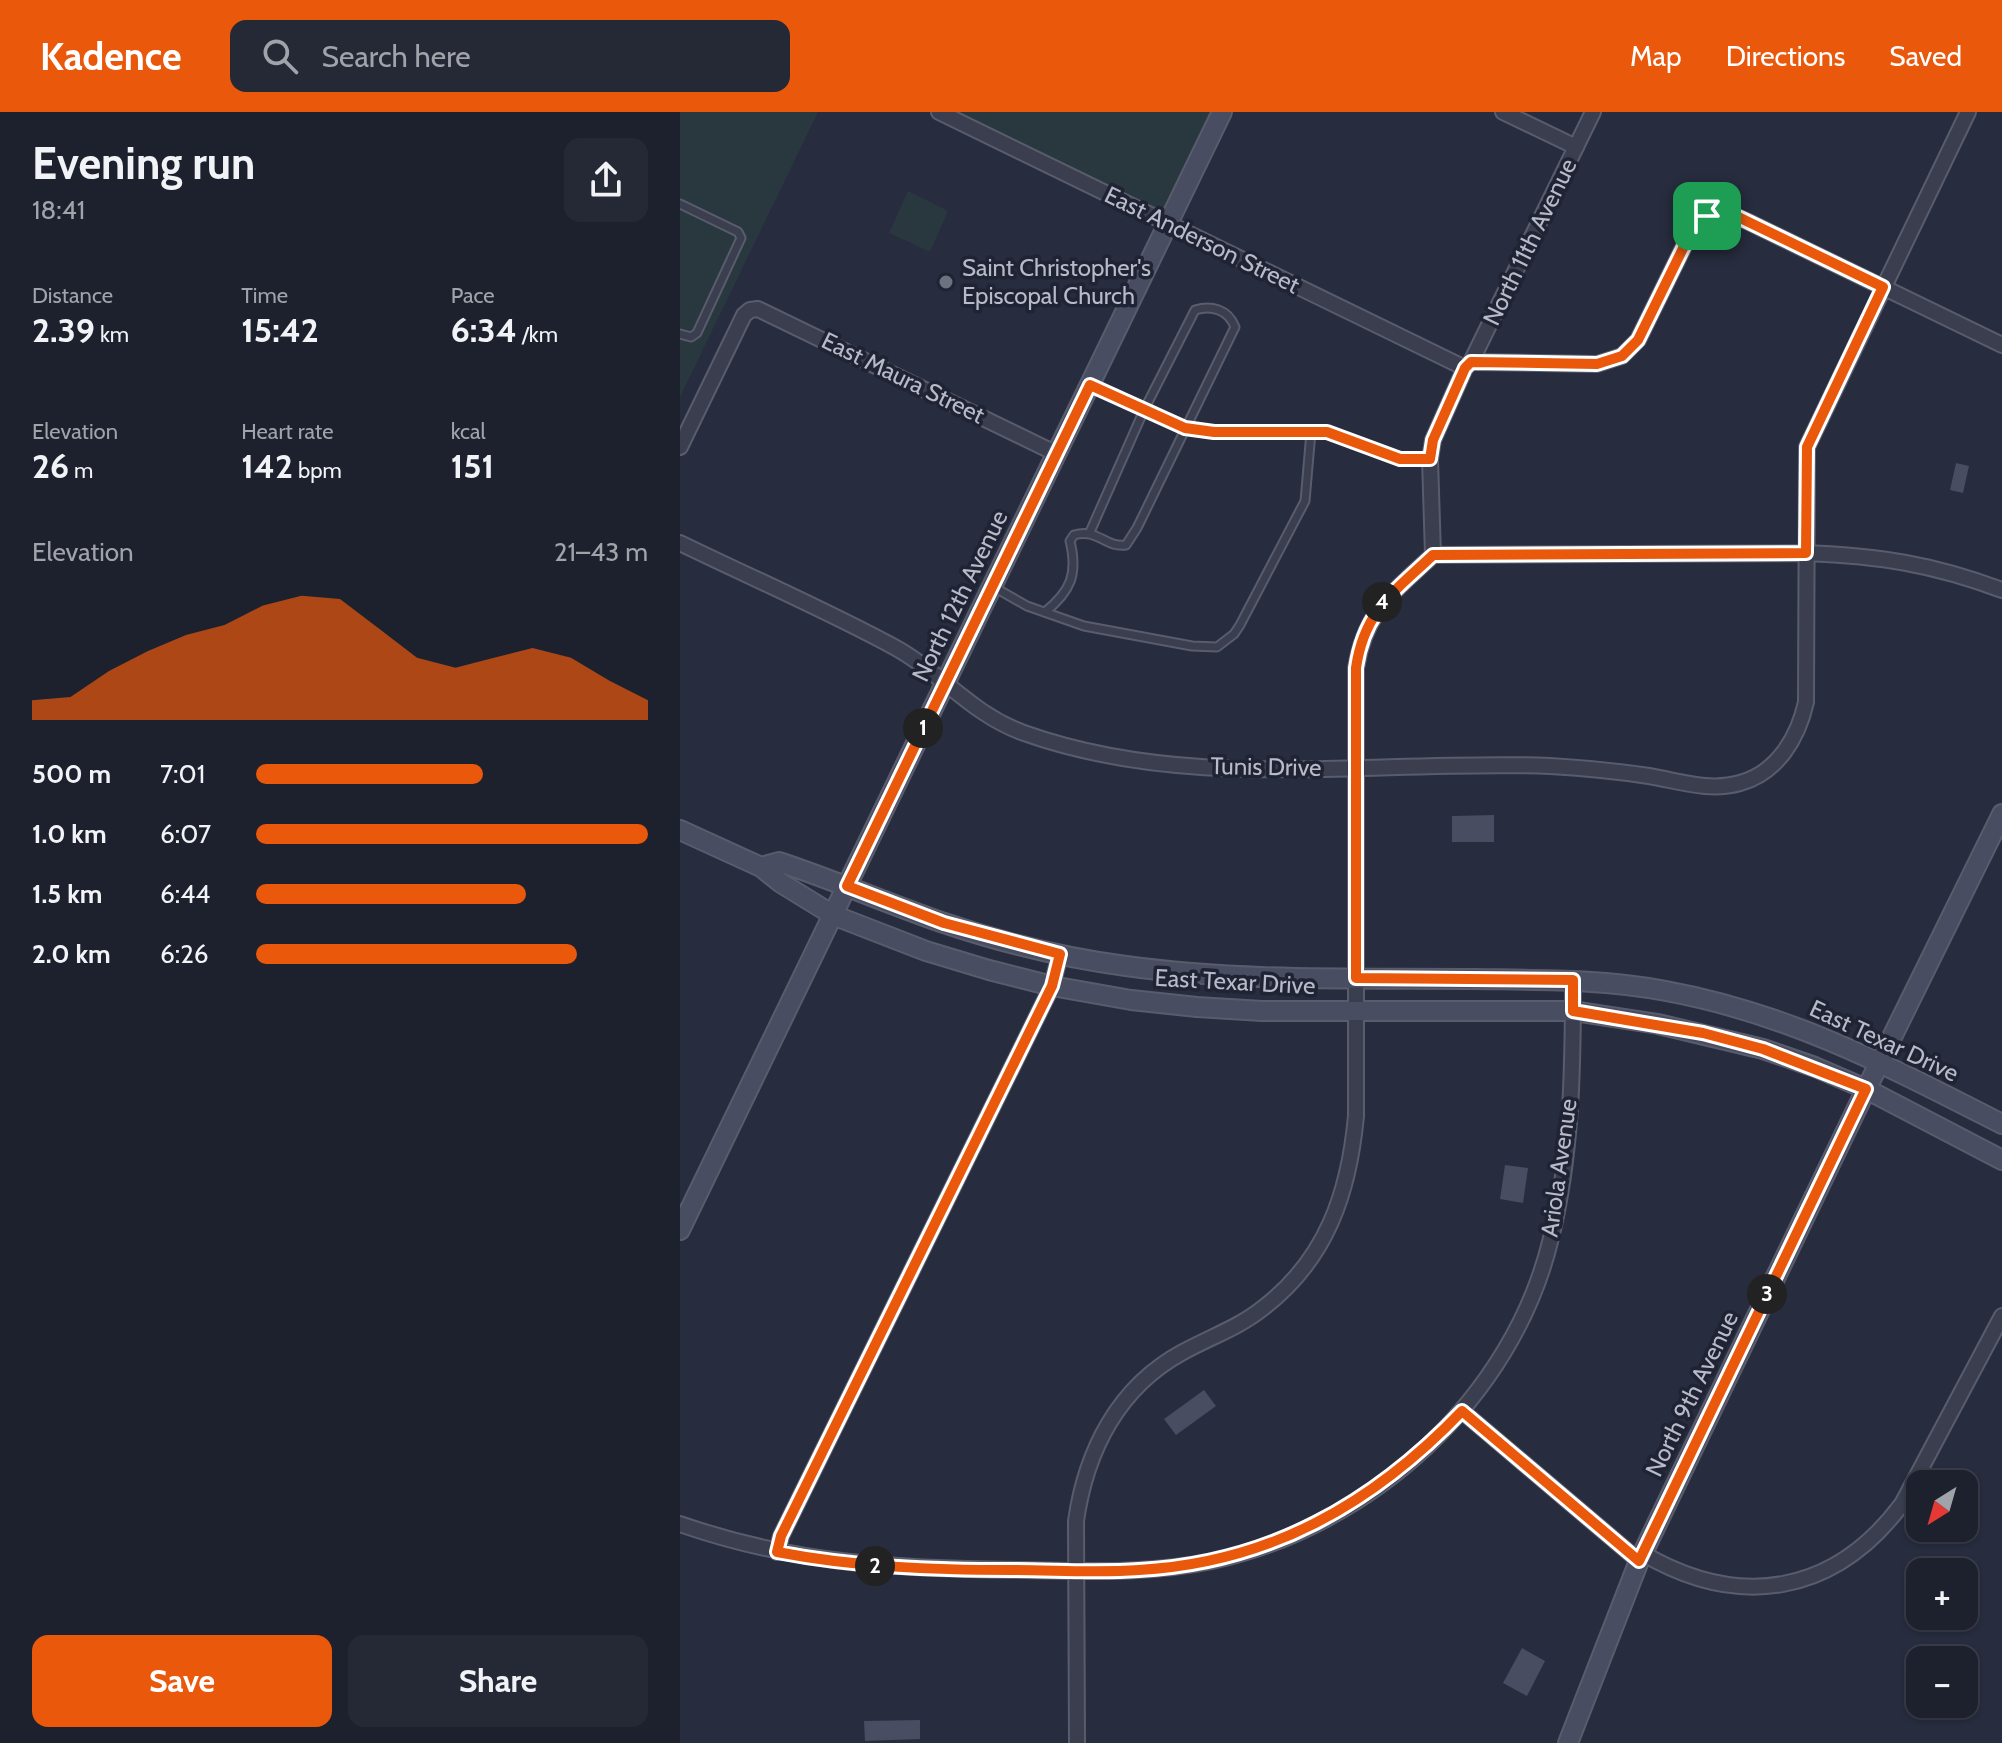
<!DOCTYPE html>
<html lang="en">
<head>
<meta charset="utf-8">
<style>
  body { margin:0; font-family:Cabin,sans-serif; background:#252936; color:#f1f3f6; height:100vh; display:flex; flex-direction:column; font-size:30px; white-space:nowrap }
  * { box-sizing:border-box; margin:0 }
  p { font-size:26px; color:#a0a3aa }
  .icon { flex:none; width:44px; height:44px; fill:none; stroke:currentColor; stroke-width:2; stroke-linecap:round; stroke-linejoin:round }
  .map { position:relative; flex:1; overflow:hidden }
  .side { display:flex; flex-direction:column; background:#1d212e; width:680px }
  .side>* { flex:none }
  .needle { width:52px; rotate:217deg }
  .buttons { position:absolute; left:1226px; top:1358px; display:grid; gap:16px }
  .buttons a { display:grid; place-items:center; width:72px; height:72px; border-radius:16px; background:#1d212e; box-shadow:0 2px 6px #0004,0 0 0 2px #3b3e4a; font-size:40px }
  .pin { position:absolute; display:grid; place-items:center; width:68px; height:68px; color:#fff; margin:-34px; border-radius:16px; box-shadow:0 4px 12px #0006 }
  .km { position:absolute; width:40px; height:40px; margin:-20px; border-radius:50%; background:#222; color:#fff; font-size:22px; line-height:40px; text-align:center }
  .round { display:grid; place-items:center; flex:none; width:84px; height:84px; border-radius:16px; background:#252936 }
  .headline { display:flex; align-items:center; justify-content:space-between; height:136px; padding:0 32px }
  h1 { font-size:44px; font-weight:800; line-height:60px }
  .stats { display:grid; grid-template-columns:repeat(3,1fr); gap:12px; height:136px; padding:8px 32px }
  .stats div { display:grid; align-content:center }
  .stats b { font-size:34px; font-weight:800 }
  .stats small { font-size:22px; font-weight:400 }
  .stats p { font-size:22px }
  .chart { height:224px; padding:16px 32px }
  .chart p { display:flex; justify-content:space-between }
  .chart svg { width:100%; height:144px; margin-top:8px; fill:#ea580c; opacity:.7 }
  .action { display:flex; gap:16px; margin-top:auto; padding:16px 32px }
  .action a { flex:1; height:92px; border-radius:16px; background:#ea580c; color:#fff; font-size:32px; font-weight:800; line-height:92px; text-align:center }
  .action a+a { background:#252936; color:#f1f3f6 }
  ul { padding:0 32px; list-style:none; font-size:26px }
  li { display:grid; grid-template-columns:128px 96px 1fr; align-items:center; height:60px }
  li i { height:20px; border-radius:10px; background:#ea580c }
  header { display:flex; align-items:center; gap:48px; box-sizing:border-box; height:112px; padding:0 40px; background:#ea580c; color:#fff }
  header strong { font-size:38px }
  nav { display:flex; gap:44px; margin-inline-start:auto; font-size:28px }
  .search { width:560px; height:72px; background:#252936; display:flex; align-items:center; gap:20px; box-sizing:border-box; padding:0 28px; border-radius:16px; color:#a0a3aa; font-size:30px }
  main { display:flex; flex:1; min-height:0 }
  .map>svg:first-child { display:block }
  .green { fill:#29383f }
  .building { fill:#484d62 }
  .lines { fill:none; stroke-linecap:round; stroke-linejoin:round }
  .lane-casing { stroke:#595c6c; stroke-width:11 }
  .street-casing { stroke:#595c6c; stroke-width:18 }
  .secondary-casing { stroke:#595c6c; stroke-width:22 }
  .lane { stroke:#3b3e4e; stroke-width:7 }
  .street { stroke:#3b3e4e; stroke-width:14 }
  .secondary { stroke:#494d61; stroke-width:18 }
  .route-casing { stroke:#fff; stroke-width:16 }
  .route { stroke:#ea580c; stroke-width:10 }
  .worship-dot { fill:#6b7280; stroke:#202333; stroke-width:3 }
  .labels { text-anchor:middle; stroke-width:7; stroke-linejoin:round; paint-order:stroke }
  .street-label { font-size:24px; fill:#b7bac9; stroke:#202333 }
  .poi-label { font-size:24px; fill:#b7bac9; stroke:#202333; text-anchor:start }
</style>
</head>
<body>
<header>
<strong>Kadence</strong>
<div class="search"><svg class="icon" aria-label="search" viewBox="0 0 24 24"><circle cx="10" cy="10" r="6"/><path d="M15 15l6 6"/></svg>Search here</div>
<nav><a>Map</a><a>Directions</a><a>Saved</a></nav>
</header>
<main>
<section class="side">
<div class="headline"><div><h1>Evening run</h1><p>18:41</p></div><a class="round"><svg class="icon" aria-label="share" viewBox="0 0 24 24"><path d="M12 15V3M7 8l5-5 5 5M5 13v7h14v-7"/></svg></a></div>
<div class="stats">
<div><p>Distance</p><b>2.39<small> km</small></b></div>
<div><p>Time</p><b>15:42</b></div>
<div><p>Pace</p><b>6:34<small> /km</small></b></div>
</div>
<div class="stats">
<div><p>Elevation</p><b>26<small> m</small></b></div>
<div><p>Heart rate</p><b>142<small> bpm</small></b></div>
<div><p>kcal</p><b>151</b></div>
</div>
<div class="chart"><p><span>Elevation</span>21–43 m</p>
<svg viewBox="0 0 160 44" preserveAspectRatio="none"><path d="M0 44V38L10 37L20 29L30 23L40 18L50 15L60 9L70 6L80 7L90 16L100 25L110 28L120 25L130 22L140 25L150 32L160 38V44z"/></svg>
</div>
<ul>
<li><b>500 m</b>7:01<i style="width:58%"></i></li>
<li><b>1.0 km</b>6:07<i style="width:100%"></i></li>
<li><b>1.5 km</b>6:44<i style="width:69%"></i></li>
<li><b>2.0 km</b>6:26<i style="width:82%"></i></li>
</ul>
<div class="action"><a>Save</a><a>Share</a></div>
</section>
<div class="map">
<svg width="1322" height="1631" viewBox="0 0 1322 1631">
  <rect width="100%" height="100%" fill="#272c3e"/>
  <!-- green -->
  <g class="green">
    <path d="M0 0H138L0 285Z"/>
    <path d="M259 0H542L488 111Z"/>
    <path d="M228 79 268 99 250 140 209 121Z"/>
  </g>
  <!-- building -->
  <g class="building">
    <path d="M1276 351 1289 354 1283 381 1270 378Z"/>
    <path d="M814 703V730H772V704Z"/>
    <path d="M825 1053 848 1056 843 1091 820 1087Z"/>
    <path d="M524 1278 536 1294 496 1323 484 1307Z"/>
    <path d="M842 1536 865 1549 847 1584 823 1571Z"/>
    <path d="M240 1608V1627L185 1629 184 1609Z"/>
  </g>
  <g class="lines">
    <defs>
      <g id="lane">
        <path d="M0 92 58 120 61 126 17 221 11 225 0 222"/>
        <path d="M411 273 505 316 534 320H647L720 347H750"/>
        <path d="M312 474 347 494 404 514 512 534 537 535 554 522 560 513 625 389 631 320"/>
        <path d="M365 500C391 479 398 462 390 429L394 423C418 416 425 436 446 433L457 416 555 215C548 197 531 193 515 198L464 298 410 420"/>
      </g>
      <g id="street">
        <path d="M259 0 785 256"/>
        <path d="M823 0 896 35"/>
        <path d="M791 250 917 252 942 244 958 228 1013 116C1034 92 1057 104 1081 116L1322 233"/>
        <path d="M0 335 64 203 70 198 78 197 375 341"/>
        <path d="M0 431C72 466 146 498 216 536 263 562 291 602 344 621 512 681 696 647 870 654 903 656 936 659 969 664 999 669 1029 680 1060 671 1097 661 1118 626 1126 590L1127 335 1288 0"/>
        <path d="M753 443 750 347 753 328 785 256 791 250 913 0"/>
        <path d="M782 1299 959 1449"/>
        <path d="M0 1412C117 1453 222 1457 345 1458 408 1459 470 1462 532 1449 691 1415 833 1286 871 1126 892 1042 893 954 893 868"/>
        <path d="M97 1440 101 1424 372 874 380 842"/>
        <path d="M962 1441C1059 1498 1154 1483 1222 1392L1322 1204"/>
        <path d="M397 1631 396 1409C406 1339 438 1275 503 1240 530 1225 558 1216 583 1196 647 1147 669 1080 676 1004V556C685 499 714 480 753 443L1126 441C1200 444 1252 452 1322 478"/>
      </g>
      <g id="secondary">
        <path d="M0 718 81 755 101 771 153 803 246 839 309 858 372 874 451 888 517 895 582 899H893L978 912 1083 937 1135 955 1186 977 1322 1048"/>
        <path d="M81 755 99 750C154 768 206 791 261 810 320 830 384 846 446 854 562 870 679 866 796 867 860 868 923 867 986 879 1111 902 1210 955 1322 1012"/>
        <path d="M0 1118 542 0"/>
        <path d="M888 1631 959 1449 1179 992 1322 702"/>
      </g>
    </defs>
    <!-- lane casing -->
    <use href="#lane" class="lane-casing"/>
    <!-- street casing -->
    <use href="#street" class="street-casing"/>
    <!-- secondary casing -->
    <use href="#secondary" class="secondary-casing"/>
    <!-- lane -->
    <use href="#lane" class="lane"/>
    <!-- street -->
    <use href="#street" class="street"/>
    <!-- secondary -->
    <use href="#secondary" class="secondary"/>
  </g>
  <g class="lines">
    <defs>
      <path id="route" d="M1040 101 1052 102 1203 175 1127 335 1126 441 753 443C714 480 684 499 676 556V866L893 868V899L1023 921 1083 937 1186 977 959 1449 782 1299C693 1392 589 1451 459 1458 417 1461 374 1458 332 1458 253 1458 175 1455 97 1440L101 1424 372 874 380 842 264 811 167 774 410 273 505 316 534 320H647L720 347H750L753 328 785 256 791 250 917 252 942 244 958 228 1013 116 1027 104Z"/>
    </defs>
    <!-- route casing -->
    <use href="#route" class="route-casing"/>
    <!-- route -->
    <use href="#route" class="route"/>
  </g>
  <!-- markers -->
  <circle class="worship-dot" cx="266" cy="170" r="8"/>
  <g class="labels">
    <!-- street labels -->
    <g class="street-label">
      <text transform="translate(522 128) rotate(26)" y="8">East Anderson Street</text>
      <text transform="translate(850 130) rotate(-64)" y="8">North 11th Avenue</text>
      <text transform="translate(223 266) rotate(26)" y="8">East Maura Street</text>
      <text transform="translate(280 484) rotate(-64)" y="8">North 12th Avenue</text>
      <text transform="translate(586 655) rotate(1)" y="8">Tunis Drive</text>
      <text transform="translate(555 870) rotate(3)" y="8">East Texar Drive</text>
      <text transform="translate(1204 929) rotate(25)" y="8">East Texar Drive</text>
      <text transform="translate(879 1056) rotate(-82)" y="8">Ariola Avenue</text>
      <text transform="translate(1012 1282) rotate(-64)" y="8">North 9th Avenue</text>
    </g>
    <!-- poi labels -->
    <g class="poi-label">
      <text x="282" y="164">Saint Christopher's<tspan x="282" dy="28">Episcopal Church</tspan></text>
    </g>
  </g>
</svg>
<div class="buttons">
<a><svg class="needle" viewBox="-14 -14 28 28"><path d="M0-13l5 13h-10z" fill="#e53935"/><path d="M0 13l5-13h-10z" fill="#a0a3aa"/></svg></a>
<a>+</a>
<a>−</a>
</div>
<div class="pin" style="left:1027px;top:104px;background:#1e9e55"><svg class="icon" aria-label="arrive" viewBox="0 0 24 24"><path d="M6 21V4h12l-3 4 3 4H6"/></svg></div>
<b class="km" style="left:243px;top:616px">1</b>
<b class="km" style="left:195px;top:1454px">2</b>
<b class="km" style="left:1087px;top:1182px">3</b>
<b class="km" style="left:702px;top:490px">4</b>
</div>
</main>
</body>
</html>
